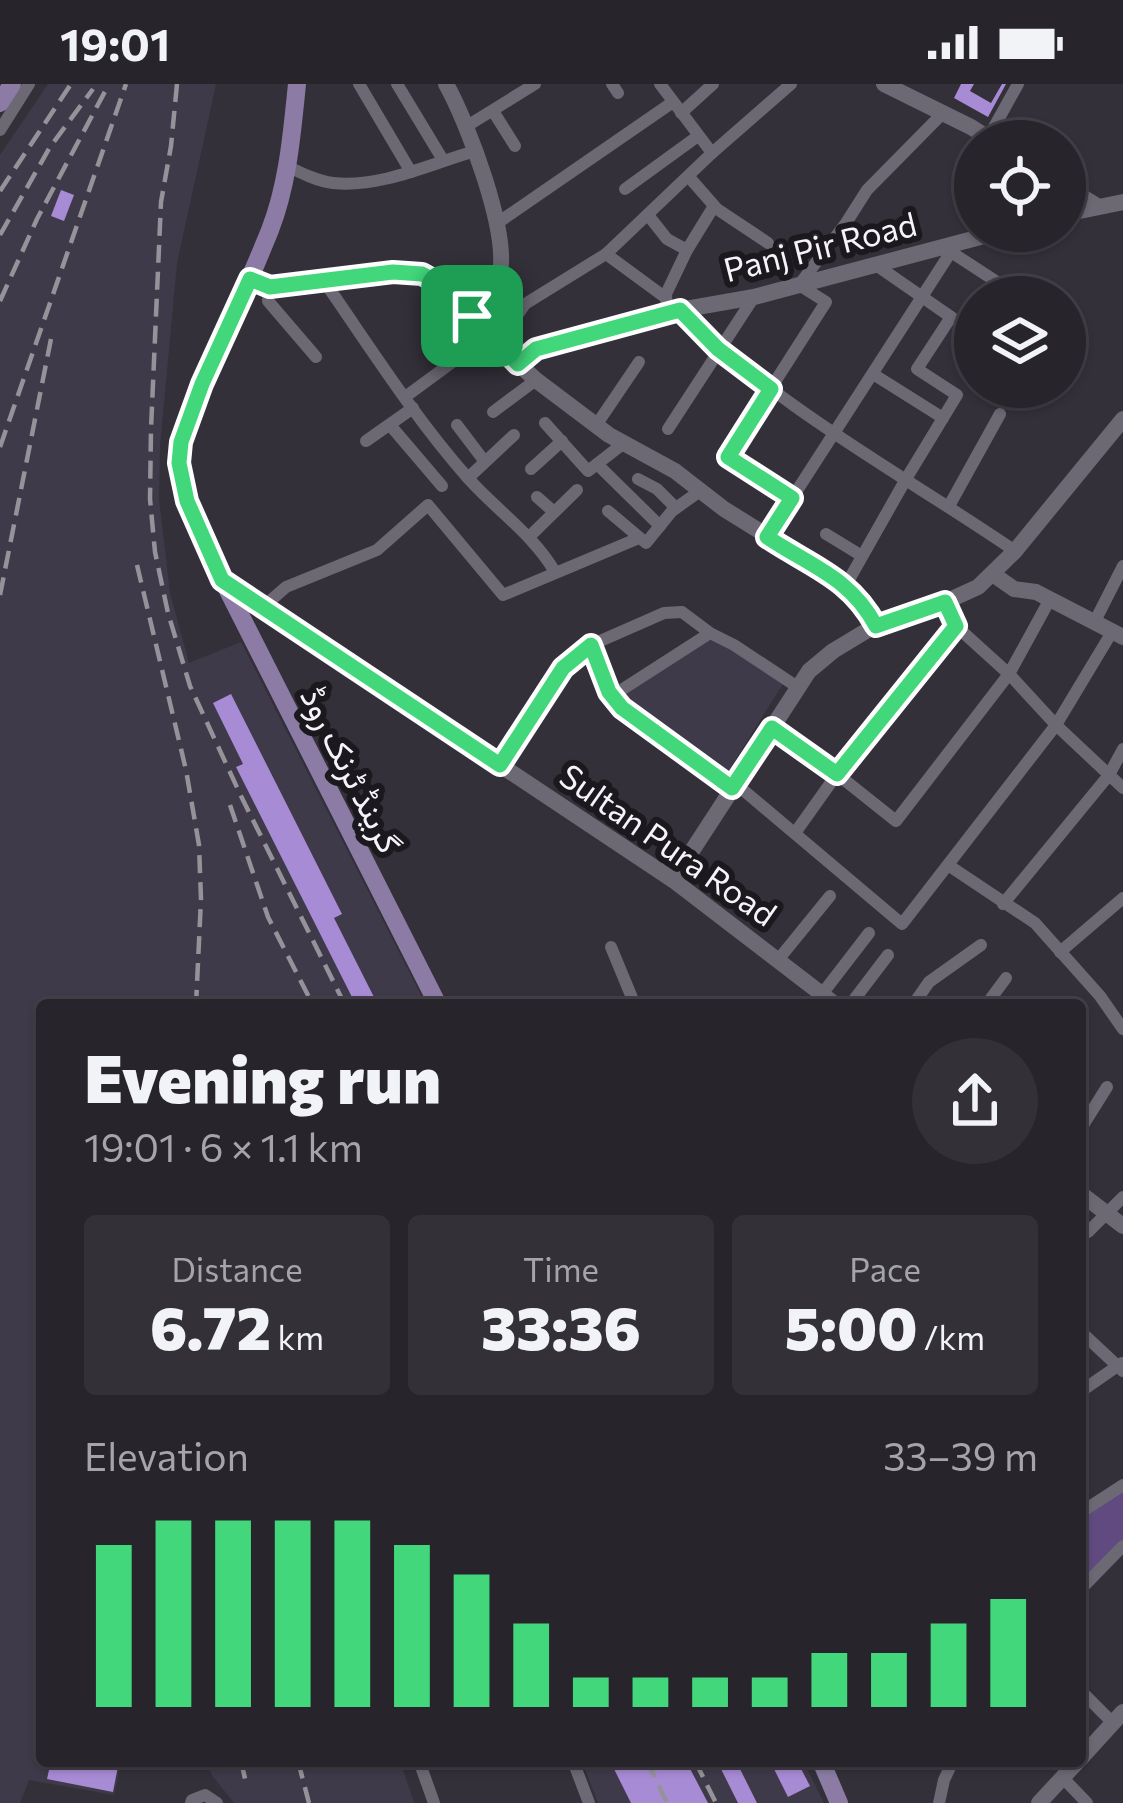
<!DOCTYPE html>
<html lang="en">
<head>
<meta charset="utf-8">
<style>
  body { margin:0; font-family:Commissioner,Vazirmatn,sans-serif; background:#333038; color:#f1f3f6; height:100vh; display:flex; flex-direction:column; font-size:45px; white-space:nowrap }
  * { box-sizing:border-box; margin:0 }
  p { font-size:39px; color:#a4a4a9 }
  .icon { flex:none; width:66px; height:66px; fill:none; stroke:currentColor; stroke-width:2; stroke-linecap:round; stroke-linejoin:round }
  .map { position:relative; flex:1; overflow:hidden }
  .drawer { position:absolute; left:36px; top:915px; width:1050px; height:768px; display:flex; flex-direction:column; background:#27242c; border-radius:12px; box-shadow:0 3px 9px #0004,0 0 0 3px #434148 }
  .drawer>* { flex:none }
  .buttons { position:absolute; left:954px; top:36px; display:grid; gap:24px }
  .buttons a { display:grid; place-items:center; width:132px; height:132px; border-radius:50%; background:#27242c; box-shadow:0 3px 9px #0004,0 0 0 3px #434148; font-size:60px }
  .pin { position:absolute; display:grid; place-items:center; width:102px; height:102px; color:#fff; margin:-51px; border-radius:24px; box-shadow:0 6px 18px #0006 }
  .round { display:grid; place-items:center; flex:none; width:126px; height:126px; border-radius:63px; background:#333038 }
  .head { display:flex; align-items:center; justify-content:space-between; height:204px; padding:0 48px }
  h1 { font-size:66px; font-weight:800; line-height:90px }
  .metrics { display:grid; grid-template-columns:repeat(3,1fr); gap:18px; height:204px; padding:12px 48px }
  .metrics div { display:grid; align-content:center; border-radius:12px; background:#333038; text-align:center }
  .metrics b { font-size:60px; font-weight:800 }
  .metrics small { font-size:33px; font-weight:400 }
  .metrics p { font-size:33px }
  .chart { height:336px; padding:24px 48px }
  .chart p { display:flex; justify-content:space-between }
  .chart svg { width:100%; height:216px; margin-top:12px; stroke:#42d77b; stroke-width:6 }
  .status { display:flex; justify-content:space-between; align-items:center; height:84px; padding:0 60px; background:#27242c; direction:ltr }
  .status svg { height:33px; fill:currentColor }
  .map>svg:first-child { display:block }
  .built { fill:#3f3a49 }
  .green { fill:#604a80 }
  .building { fill:#a88bd5 }
  .lines { fill:none; stroke-linecap:round; stroke-linejoin:round }
  .street { stroke:#6d6974; stroke-width:12 }
  .secondary { stroke:#6d6974; stroke-width:16 }
  .primary { stroke:#8c7ca5; stroke-width:18 }
  .rail { stroke:#95929a; stroke-width:4.5; stroke-dasharray:18 9; stroke-linecap:butt }
  .route-casing { stroke:#fff; stroke-width:24 }
  .route { stroke:#42d77b; stroke-width:15 }
  .labels { text-anchor:middle; stroke-width:12; stroke-linejoin:round; paint-order:stroke }
  .street-label { font-size:33px; fill:#f6f4fa; stroke:#1b191d }
</style>
</head>
<body>
<div class="status"><b>19:01</b><svg viewBox="0 0 49 12"><path d="M0 12V9h3v3zM5 12V6h3v6zM10 12V3h3v9zM15 12V0h3v12zM26 1h20v11H26zM47 4h2v5h-2z"/></svg></div>
<div class="map">
<svg width="1123" height="1719" viewBox="0 0 1123 1719">
  <rect width="100%" height="100%" fill="#34303a"/>
  <!-- built -->
  <g class="built">
    <path d="M48 0H216L177 179 160 362 159 415 170 509 189 579 241 558 426 921H42V1677H121L114 1711 29 1696 20 1719H0V71Z"/>
    <path d="M710 549 786 595 722 697 612 612Z"/>
    <path d="M209 1677H400L414 1719H234L211 1690Z"/>
    <path d="M582 1677H803L824 1719H598Z"/>
  </g>
  <!-- green -->
  <path class="green" d="M1123 1401V1462L1080 1506V1429Z"/>
  <!-- building -->
  <g class="building">
    <path d="M961 0H974L970 7 991 19 1002 0H1006L988 33 954 14Z"/>
    <path d="M61 106 74 111 64 137 51 132Z"/>
    <path d="M231 610 342 830 334 834 378 921H356L236 683 243 680 213 619Z"/>
    <path d="M51 1677H119L113 1708 47 1695Z"/>
    <path d="M610 1677H686L708 1719H631Z"/>
    <path d="M717 1677H736L757 1719H738Z"/>
    <path d="M770 1677H797L810 1702 788 1713Z"/>
  </g>
  <g class="lines">
    <!-- street -->
    <g class="street">
      <path d="M359 0 411 88"/>
      <path d="M397 0 443 76"/>
      <path d="M612 0 618 9"/>
      <path d="M660 0 712 69"/>
      <path d="M493 27 515 62"/>
      <path d="M681 29 713 0"/>
      <path d="M467 42 535 0"/>
      <path d="M0 46 29 0"/>
      <path d="M988 54 1018 0"/>
      <path d="M287 82C301 89 317 97 333 99 381 104 430 80 475 67"/>
      <path d="M689 93 717 125 768 159"/>
      <path d="M625 105 698 52"/>
      <path d="M648 131 667 155 687 166 666 210 667 229"/>
      <path d="M496 140 673 18"/>
      <path d="M687 166 714 122"/>
      <path d="M951 168 1020 213"/>
      <path d="M606 170 666 214"/>
      <path d="M324 197C370 263 414 333 467 393 496 426 533 450 555 488"/>
      <path d="M270 203 268 217 316 273"/>
      <path d="M680 226C778 325 901 389 1015 467"/>
      <path d="M951 233 975 249"/>
      <path d="M497 260 525 220 606 170 712 69 791 0"/>
      <path d="M873 290 943 334"/>
      <path d="M405 313 454 277"/>
      <path d="M493 328 536 296"/>
      <path d="M545 339 588 387 624 359"/>
      <path d="M597 340 639 278"/>
      <path d="M390 341 442 402"/>
      <path d="M457 341 485 378"/>
      <path d="M668 345 754 213"/>
      <path d="M366 357 413 324"/>
      <path d="M597 380 660 442"/>
      <path d="M531 385 562 357"/>
      <path d="M468 394 514 351"/>
      <path d="M638 395 657 405 676 424"/>
      <path d="M537 413 554 428"/>
      <path d="M792 414 727 373 826 218 799 201 846 139 867 106 943 29"/>
      <path d="M949 422 1000 330"/>
      <path d="M608 427 646 459 672 427 700 407"/>
      <path d="M826 450 862 472"/>
      <path d="M529 453 577 406"/>
      <path d="M767 453 956 160"/>
      <path d="M846 501 906 395 957 311 917 285 951 233 876 181"/>
      <path d="M945 518 956 542 1009 590 1056 641 1123 704"/>
      <path d="M263 523 286 503 377 466 428 421 503 511 639 454"/>
      <path d="M1094 539 1123 482"/>
      <path d="M591 561 609 608 622 624 732 704"/>
      <path d="M612 612 710 549"/>
      <path d="M772 644 837 690 896 737 1009 590 1049 517"/>
      <path d="M500 681 563 584 591 561 664 529 682 528 710 549 734 561 799 604"/>
      <path d="M736 700 902 840 1056 641 1112 548"/>
      <path d="M795 749 837 690 956 542"/>
      <path d="M948 781 1035 839 1100 912 1123 945"/>
      <path d="M1003 820 1109 691 1123 665"/>
      <path d="M611 863 635 921"/>
      <path d="M1060 868 1123 814"/>
      <path d="M778 876 830 812"/>
      <path d="M822 910 869 849"/>
      <path d="M850 921 888 871"/>
      <path d="M913 921 929 898 981 861"/>
      <path d="M986 921 1006 894"/>
      <path d="M1080 1046 1107 1003"/>
      <path d="M1080 1151 1088 1148 1123 1113"/>
      <path d="M1080 1247 1123 1287"/>
      <path d="M1080 1308 1122 1279"/>
      <path d="M1080 1429 1123 1401"/>
      <path d="M1080 1506 1123 1462"/>
      <path d="M1080 1606 1113 1639"/>
      <path d="M419 1677 434 1719"/>
      <path d="M573 1677 589 1719"/>
      <path d="M1063 1694 1087 1719"/>
      <path d="M191 1719 192 1716 205 1711 217 1719"/>
      <path d="M939 1719 944 1696 953 1677"/>
    </g>
    <!-- secondary -->
    <g class="secondary">
      <path d="M446 0C467 37 511 152 499 192 495 207 481 220 472 232"/>
      <path d="M884 0 971 43 993 57"/>
      <path d="M1065 102 1097 122"/>
      <path d="M1065 130 1123 118"/>
      <path d="M250 195 270 203 393 188 422 190 442 201 497 260 536 296 609 351 675 387 724 425 846 501 866 523 876 541"/>
      <path d="M518 280 527 270 553 260 680 226 754 213 1003 147"/>
      <path d="M994 491 1014 505 1036 508 1123 553"/>
      <path d="M222 496 673 796 836 921"/>
      <path d="M673 796 809 587 833 567 876 541 945 518 978 503 1015 467 1123 335"/>
      <path d="M1080 1109 1123 1142"/>
      <path d="M1080 1675 1123 1628"/>
      <path d="M1039 1719 1078 1677"/>
    </g>
    <!-- primary -->
    <g class="primary">
      <path d="M297 0C292 49 288 100 270 146 255 183 239 220 222 257 206 291 178 341 179 379 180 412 199 445 212 475L438 921"/>
      <path d="M0 19 12 0"/>
      <path d="M821 1677 839 1719"/>
    </g>
    <!-- rail -->
    <g class="rail">
      <path d="M177 0 171 62 161 118 151 345 150 415 155 468 168 529 190 602 241 712 345 921"/>
      <path d="M0 107 71 0"/>
      <path d="M0 151 50 63 93 5"/>
      <path d="M0 217 37 135 109 0"/>
      <path d="M0 363 126 0"/>
      <path d="M137 481 186 686 199 761 201 815 196 921"/>
      <path d="M0 511 52 250"/>
      <path d="M230 721 268 833 313 921"/>
      <path d="M241 1677 246 1699"/>
      <path d="M298 1677 309 1719"/>
      <path d="M647 1677 667 1719"/>
      <path d="M695 1677 716 1719"/>
    </g>
  </g>
  <g class="lines">
    <defs>
      <path id="route" d="M393 188 422 190 442 201 518 280 536 265 680 226 718 265 771 305 728 373 792 414 767 453C810 482 850 493 876 542L945 518 956 542 837 690 772 644 732 704 622 624 609 608 591 561 563 584 500 681 222 496 187 417 179 379 181 358 202 300 250 195 270 203Z"/>
    </defs>
    <!-- route casing -->
    <use href="#route" class="route-casing"/>
    <!-- route -->
    <use href="#route" class="route"/>
  </g>
  <g class="labels">
    <!-- street labels -->
    <g class="street-label">
      <text transform="translate(820 163) rotate(-14)" y="12">Panj Pir Road</text>
      <text transform="translate(351 686) rotate(63)" y="12">گرینڈ ٹرنک روڈ</text>
      <text transform="translate(668 761) rotate(35)" y="12">Sultan Pura Road</text>
    </g>
  </g>
</svg>
<div class="buttons">
<a><svg class="icon" aria-label="locate" viewBox="0 0 24 24"><circle cx="12" cy="12" r="6"/><path d="M12 2v4M12 18v4M2 12h4M18 12h4"/></svg></a>
<a><svg class="icon" aria-label="layers" viewBox="0 0 24 24"><path d="M12 4l9 5-9 5-9-5zM3 14l9 5 9-5"/></svg></a>
</div>
<div class="pin" style="left:472px;top:232px;background:#1e9e55"><svg class="icon" aria-label="arrive" viewBox="0 0 24 24"><path d="M6 21V4h12l-3 4 3 4H6"/></svg></div>
<section class="drawer">
<div class="head"><div><h1>Evening run</h1><p>19:01 · 6 × 1.1 km</p></div><a class="round"><svg class="icon" aria-label="share" viewBox="0 0 24 24"><path d="M12 15V3M7 8l5-5 5 5M5 13v7h14v-7"/></svg></a></div>
<div class="metrics">
<div><p>Distance</p><b>6.72<small> km</small></b></div>
<div><p>Time</p><b>33:36</b></div>
<div><p>Pace</p><b>5:00<small> /km</small></b></div>
</div>
<div class="chart"><p><span>Elevation</span>33–39 m</p>
<svg viewBox="0 0 160 44" preserveAspectRatio="none"><path d="M5 44V11M15 44V6M25 44V6M35 44V6M45 44V6M55 44V11M65 44V17M75 44V27M85 44V38M95 44V38M105 44V38M115 44V38M125 44V33M135 44V33M145 44V27M155 44V22"/></svg>
</div>
</section>
</div>
</body>
</html>
